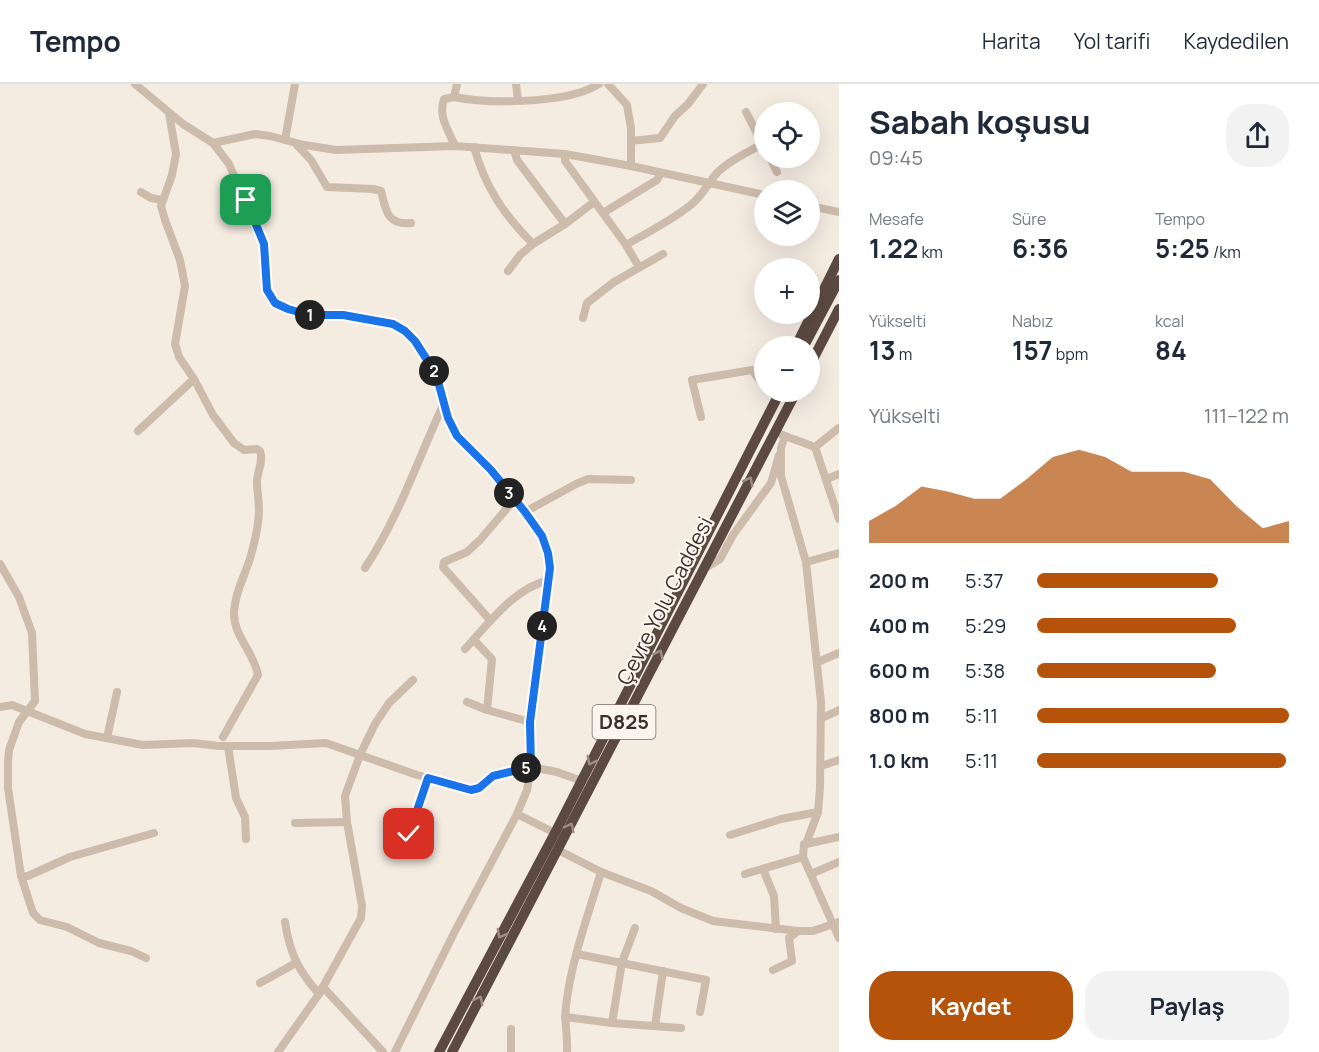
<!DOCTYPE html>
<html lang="tr">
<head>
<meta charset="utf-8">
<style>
  body { margin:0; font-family:Manrope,sans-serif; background:#f2f2f3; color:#1f2937; height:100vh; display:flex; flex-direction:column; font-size:22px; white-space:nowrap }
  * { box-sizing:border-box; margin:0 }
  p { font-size:20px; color:#747a83 }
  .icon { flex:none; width:33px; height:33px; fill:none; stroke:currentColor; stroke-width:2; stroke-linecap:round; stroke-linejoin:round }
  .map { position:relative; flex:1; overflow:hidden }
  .panel { display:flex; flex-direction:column; background:#fff; width:480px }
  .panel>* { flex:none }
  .tools { position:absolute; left:754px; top:18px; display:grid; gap:12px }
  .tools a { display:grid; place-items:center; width:66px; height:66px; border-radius:50%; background:#fff; box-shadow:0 6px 24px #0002; font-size:30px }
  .pin { position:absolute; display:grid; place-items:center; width:51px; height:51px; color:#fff; margin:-26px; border-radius:12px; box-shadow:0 3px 9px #0006 }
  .km { position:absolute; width:30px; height:30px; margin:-15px; border-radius:50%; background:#222; color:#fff; font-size:16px; line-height:30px; text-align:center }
  .round { display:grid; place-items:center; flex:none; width:63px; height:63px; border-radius:24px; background:#f2f2f3 }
  .headline { display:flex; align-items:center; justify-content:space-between; height:102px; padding:0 30px }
  h1 { font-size:33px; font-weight:700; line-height:45px }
  .stats { display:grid; grid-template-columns:repeat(3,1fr); gap:9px; height:102px; padding:6px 30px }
  .stats div { display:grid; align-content:center }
  .stats b { font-size:26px; font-weight:700 }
  .stats small { font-size:16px; font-weight:400 }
  .stats p { font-size:16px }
  .chart { height:168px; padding:12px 30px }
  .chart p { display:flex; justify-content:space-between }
  .chart svg { width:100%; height:108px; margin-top:6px; fill:#b45309; opacity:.7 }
  .action { display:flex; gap:12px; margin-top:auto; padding:12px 30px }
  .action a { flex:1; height:69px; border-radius:24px; background:#b45309; color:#fff; font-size:24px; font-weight:700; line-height:69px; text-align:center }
  .action a+a { background:#f2f2f3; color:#1f2937 }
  ul { padding:0 30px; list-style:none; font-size:20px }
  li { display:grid; grid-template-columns:96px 72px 1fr; align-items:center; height:45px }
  li i { height:15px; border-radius:8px; background:#b45309 }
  header { display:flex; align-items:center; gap:36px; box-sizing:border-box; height:84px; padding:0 30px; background:#fff; border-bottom:2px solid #e0e1e3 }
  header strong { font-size:28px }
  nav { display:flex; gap:33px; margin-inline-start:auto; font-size:21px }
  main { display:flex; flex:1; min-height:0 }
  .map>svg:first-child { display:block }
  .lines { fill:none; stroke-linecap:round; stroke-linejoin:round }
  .minor { stroke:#cdbbac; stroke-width:8 }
  .highway { stroke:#5c4a42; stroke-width:10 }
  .oneway { stroke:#9c8e87 }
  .route-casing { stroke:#fff; stroke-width:12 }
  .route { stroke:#1a73e8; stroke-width:8 }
  .labels { text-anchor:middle; stroke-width:4.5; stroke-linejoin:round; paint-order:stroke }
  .shield { fill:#fbf5ee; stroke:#756b66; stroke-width:1.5 }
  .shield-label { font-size:20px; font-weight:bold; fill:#3b302b }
  .street-label { font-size:21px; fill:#3b302b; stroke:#fbf5ee }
</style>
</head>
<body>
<header>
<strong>Tempo</strong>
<nav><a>Harita</a><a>Yol tarifi</a><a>Kaydedilen</a></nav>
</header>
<main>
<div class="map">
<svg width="839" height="968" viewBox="0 0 839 968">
  <rect width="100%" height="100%" fill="#f4ebe1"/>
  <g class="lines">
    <!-- minor -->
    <g class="minor">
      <path d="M135 0 183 40 213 59 229 80 264 160 267 206 275 218 288 225 309 231H343L393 240 415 257 436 289 449 334 457 352 491 386 525 428 541 452 548 469 550 484 530 638 531 683 527 706 517 730 555 749"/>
      <path d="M516 0 518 16"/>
      <path d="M608 0 627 21 631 44V82"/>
      <path d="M454 13C489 20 568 20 599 0"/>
      <path d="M746 28 765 65"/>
      <path d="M169 29 176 70 172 91 161 122 165 136 180 176 185 202 175 260 179 273 194 295 213 331 234 359 244 366 257 365 260 367C264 378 257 387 257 398 257 407 259 416 259 426 259 440 255 457 251 471 246 490 235 507 234 528 233 552 254 568 258 591L223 653"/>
      <path d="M285 56 295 0"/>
      <path d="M631 57 660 54 675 32 688 20 703 0"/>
      <path d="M213 59 255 50 270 52 304 61 336 66 455 62 565 70 631 82 765 111"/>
      <path d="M296 60 311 76 327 103 373 105 381 107C386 127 387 141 411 139"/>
      <path d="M455 62C448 45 438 33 444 15L454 13 457 0"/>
      <path d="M474 63C485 103 504 131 533 160"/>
      <path d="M514 66 517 76 565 140"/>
      <path d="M565 70V77L626 161 639 183"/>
      <path d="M770 74 777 88"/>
      <path d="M141 108 151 114 162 116"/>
      <path d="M810 122 839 128"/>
      <path d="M603 129 657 96 661 89"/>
      <path d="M626 161C648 148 673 136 693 119 702 111 708 100 716 90 728 77 747 69 762 60"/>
      <path d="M508 187 520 171 533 160 565 140 594 118"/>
      <path d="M583 234 587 219 614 198 663 170"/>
      <path d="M701 333 692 296 752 286 765 304"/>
      <path d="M138 347 194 295"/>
      <path d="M776 348 785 352 781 364V392L806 478 821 618 820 704 818 728 806 760H804L803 773 839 854"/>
      <path d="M785 352 815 363 839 344"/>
      <path d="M815 363 839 435"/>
      <path d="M827 395 839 390"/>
      <path d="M525 428 576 400 588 395 631 396"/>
      <path d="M806 478 839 469"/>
      <path d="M0 480 19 513 32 549 35 617 19 638 9 666 8 678V704L21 792H28L70 773 154 749"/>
      <path d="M365 484C399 433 418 375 444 319"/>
      <path d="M705 484 720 475 733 451 771 399 779 371"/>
      <path d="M490 536 443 483 444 478 467 468 480 456 514 416"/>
      <path d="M474 556 492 575 487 626"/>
      <path d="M465 565C489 539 513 505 549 496"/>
      <path d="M818 578 839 569"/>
      <path d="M467 618 487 626 530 638"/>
      <path d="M0 623 12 621 85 650 143 661 193 659 219 662H270L326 659 417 691 466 705 479 704 493 692 531 683 557 688 582 697"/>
      <path d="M822 634 839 626"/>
      <path d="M107 654 117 608"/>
      <path d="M228 662 236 714 245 733 246 755"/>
      <path d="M821 682 839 676"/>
      <path d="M295 739 347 738"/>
      <path d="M730 751 781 735 818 728"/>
      <path d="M806 760 839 753"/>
      <path d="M405 761 428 694"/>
      <path d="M558 766 601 788 651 807 681 824 713 837 798 847H813L839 838"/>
      <path d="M763 785 774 812 776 845"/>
      <path d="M745 790 803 773"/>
      <path d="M811 790 839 778"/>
      <path d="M21 792 33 829 40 836 67 843 99 859 131 867 146 874"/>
      <path d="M285 838C290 870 298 886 319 910"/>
      <path d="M577 870 706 896 700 928"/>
      <path d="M773 886 792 877 789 854 798 847"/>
      <path d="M260 899 296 879"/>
      <path d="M323 903 383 968"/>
      <path d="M565 933 612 939 681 944"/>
      <path d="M612 939 622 878 635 844"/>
      <path d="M655 942 663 887"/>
      <path d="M511 945V968"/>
      <path d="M278 968 319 910 361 834 362 822 347 738 345 712 360 671 375 640 389 619 413 596"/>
      <path d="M395 968 454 849 517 730"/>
      <path d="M567 968C568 953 564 937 566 922 571 877 588 832 601 788"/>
    </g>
    <!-- highway -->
    <g class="highway">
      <path d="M796 262 839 175"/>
      <path d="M804 262 839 196"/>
      <path d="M810 281 839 225"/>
      <path d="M439 968 555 749 780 308"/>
      <path d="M452 968 796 308"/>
    </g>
  </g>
  <!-- one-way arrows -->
  <defs><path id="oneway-chevron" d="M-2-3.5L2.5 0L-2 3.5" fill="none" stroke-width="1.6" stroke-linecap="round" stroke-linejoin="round" transform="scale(1.5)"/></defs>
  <g class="oneway">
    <use href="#oneway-chevron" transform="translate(749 397) rotate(-62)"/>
    <use href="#oneway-chevron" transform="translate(659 570) rotate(-63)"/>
    <use href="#oneway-chevron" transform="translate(591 677) rotate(117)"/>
    <use href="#oneway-chevron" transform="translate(570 743) rotate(-63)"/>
    <use href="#oneway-chevron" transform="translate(501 850) rotate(118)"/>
    <use href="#oneway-chevron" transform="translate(479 916) rotate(-62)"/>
  </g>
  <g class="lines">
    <defs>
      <path id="route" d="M246 116 264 160 267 206 275 219 288 225 309 231H343L393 240 405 247 415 257 436 290 448 334 457 352 491 386 525 428 542 452 548 469 550 484 530 638 531 683 493 692 479 704 471 706 428 694 409 750"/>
    </defs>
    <!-- route casing -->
    <use href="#route" class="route-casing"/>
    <!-- route -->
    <use href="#route" class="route"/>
  </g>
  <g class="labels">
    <!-- shield labels -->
    <rect class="shield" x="592.5" y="621" width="63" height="34" rx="4.5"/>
    <g class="shield-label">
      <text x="624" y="645">D825</text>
    </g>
    <!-- street labels -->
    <g class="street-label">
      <text transform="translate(665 517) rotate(-63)" y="7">Çevre Yolu Caddesi</text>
    </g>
  </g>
</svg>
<div class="tools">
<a><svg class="icon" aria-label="locate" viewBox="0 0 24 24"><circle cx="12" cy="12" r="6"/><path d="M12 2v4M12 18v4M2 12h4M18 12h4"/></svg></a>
<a><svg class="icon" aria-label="layers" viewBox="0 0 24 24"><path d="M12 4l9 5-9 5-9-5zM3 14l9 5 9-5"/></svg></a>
<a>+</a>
<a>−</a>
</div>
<div class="pin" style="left:246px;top:116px;background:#1e9e55"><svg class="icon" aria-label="arrive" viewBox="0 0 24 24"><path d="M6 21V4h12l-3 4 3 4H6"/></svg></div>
<div class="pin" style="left:409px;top:750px;background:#d93025"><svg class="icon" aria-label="check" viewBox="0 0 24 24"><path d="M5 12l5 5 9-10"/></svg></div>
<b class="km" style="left:310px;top:231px">1</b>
<b class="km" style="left:434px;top:287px">2</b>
<b class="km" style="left:509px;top:409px">3</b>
<b class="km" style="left:542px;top:542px">4</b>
<b class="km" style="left:526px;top:684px">5</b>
</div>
<section class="panel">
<div class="headline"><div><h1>Sabah koşusu</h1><p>09:45</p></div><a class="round"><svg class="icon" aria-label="share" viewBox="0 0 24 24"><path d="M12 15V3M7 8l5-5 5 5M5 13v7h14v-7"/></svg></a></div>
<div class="stats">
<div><p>Mesafe</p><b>1.22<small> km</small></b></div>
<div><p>Süre</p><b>6:36</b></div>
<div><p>Tempo</p><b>5:25<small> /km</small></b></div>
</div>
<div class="stats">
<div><p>Yükselti</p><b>13<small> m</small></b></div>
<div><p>Nabız</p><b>157<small> bpm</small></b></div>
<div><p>kcal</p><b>84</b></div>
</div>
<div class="chart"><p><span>Yükselti</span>111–122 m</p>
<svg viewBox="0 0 160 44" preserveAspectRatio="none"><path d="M0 44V35L10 29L20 21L30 23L40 26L50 26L60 18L70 9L80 6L90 9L100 15L110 15L120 15L130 18L140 29L150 38L160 35V44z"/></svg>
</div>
<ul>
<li><b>200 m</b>5:37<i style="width:72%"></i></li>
<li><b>400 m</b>5:29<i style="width:79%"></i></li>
<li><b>600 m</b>5:38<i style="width:71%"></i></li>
<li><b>800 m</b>5:11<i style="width:100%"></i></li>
<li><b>1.0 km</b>5:11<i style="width:99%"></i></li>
</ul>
<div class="action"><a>Kaydet</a><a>Paylaş</a></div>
</section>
</main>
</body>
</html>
